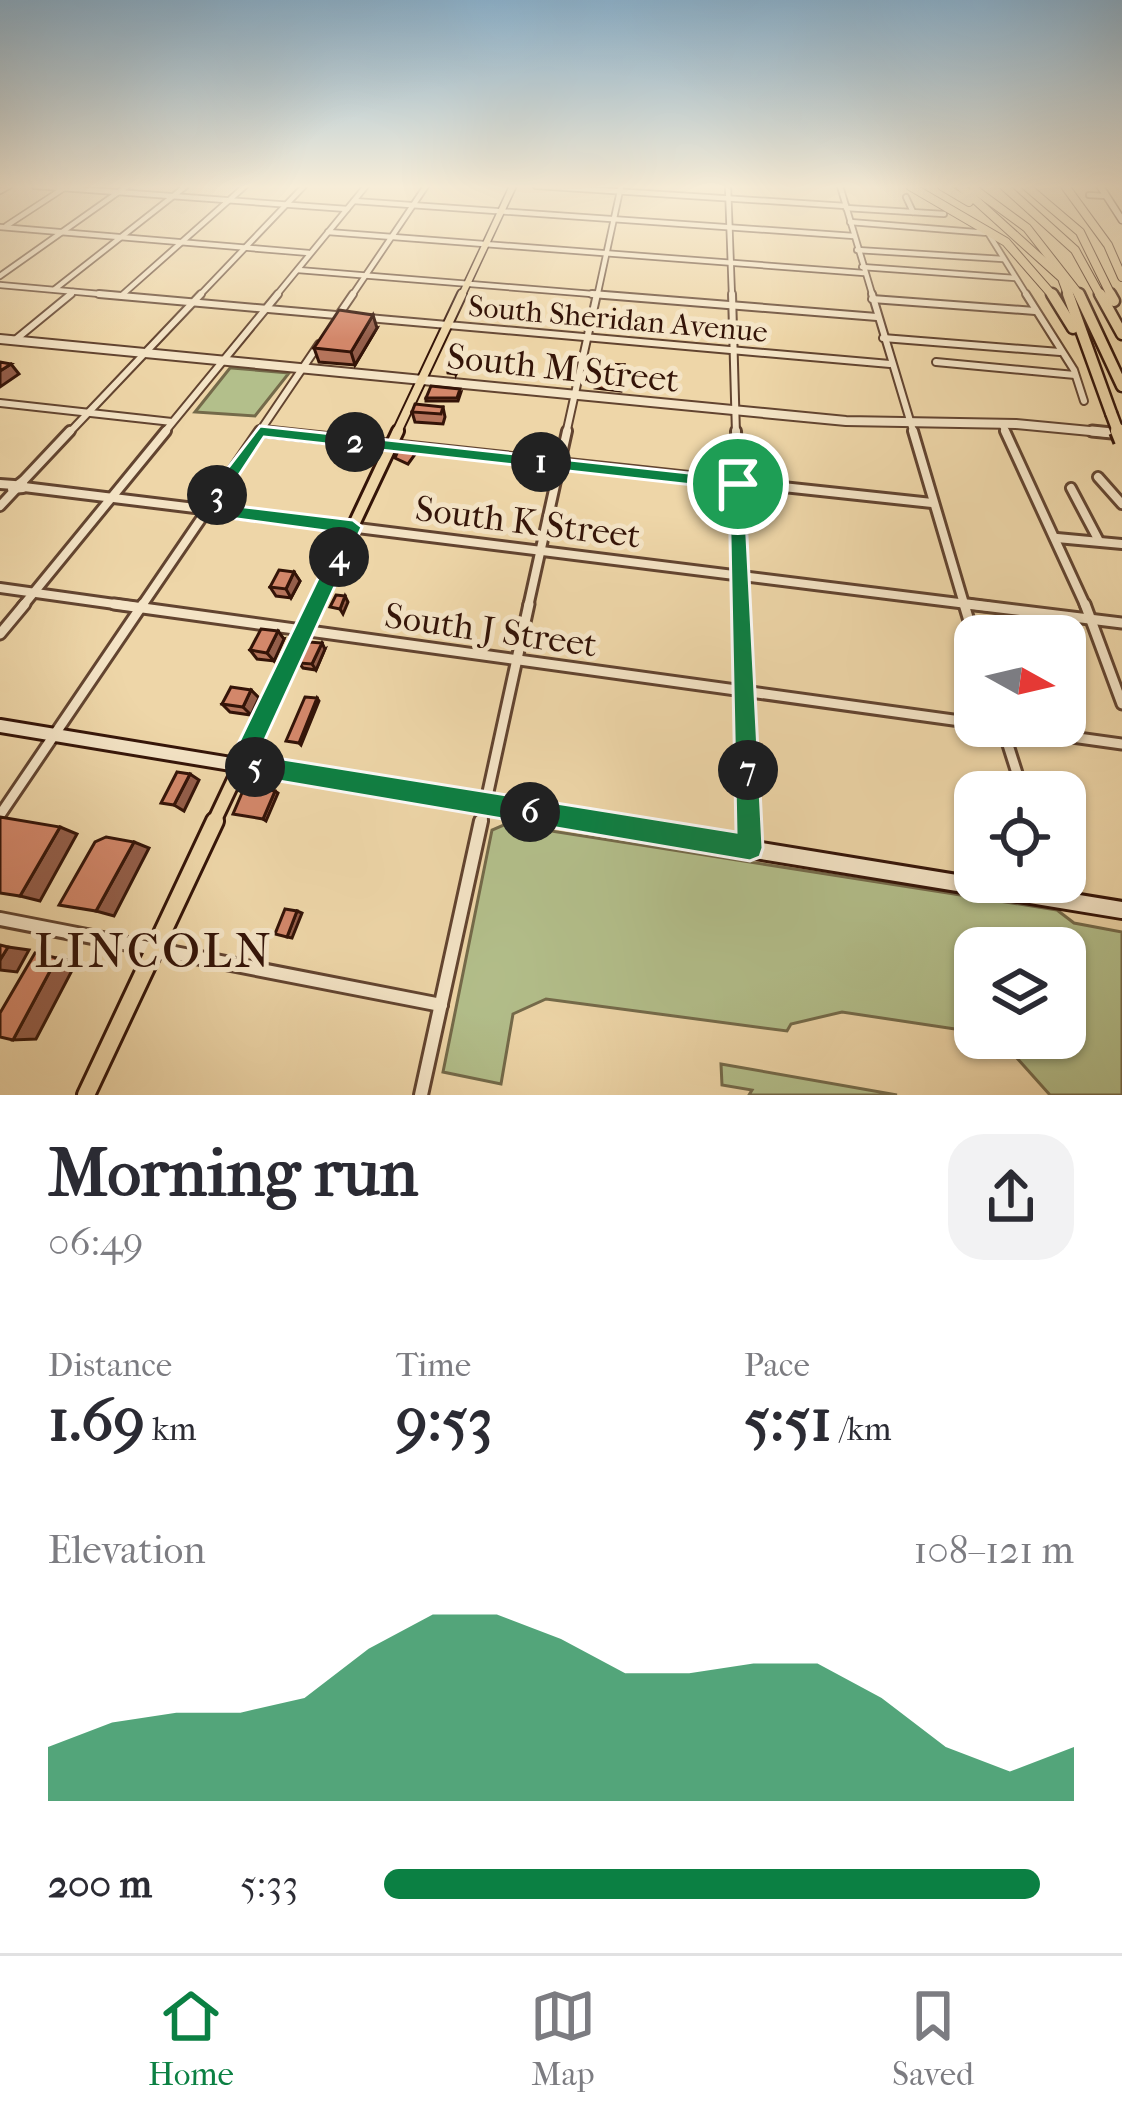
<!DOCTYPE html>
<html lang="en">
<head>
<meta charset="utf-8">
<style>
  body { margin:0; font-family:"IM FELL French Canon",serif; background:#f2f2f3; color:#2b2b33; height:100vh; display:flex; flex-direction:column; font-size:45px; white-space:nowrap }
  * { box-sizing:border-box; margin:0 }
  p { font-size:39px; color:#7c7c81 }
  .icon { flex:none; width:66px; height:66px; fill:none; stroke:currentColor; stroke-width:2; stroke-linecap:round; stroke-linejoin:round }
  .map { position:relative; height:1095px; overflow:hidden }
  .side { display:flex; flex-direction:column; background:#fff; flex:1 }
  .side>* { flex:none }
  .needle { width:78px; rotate:98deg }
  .tools { position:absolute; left:954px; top:615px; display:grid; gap:24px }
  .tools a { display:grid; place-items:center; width:132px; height:132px; border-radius:24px; background:#fff; box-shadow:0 3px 9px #0004; font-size:60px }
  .pin { position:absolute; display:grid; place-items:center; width:102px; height:102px; color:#fff; margin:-51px; border:6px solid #fff; border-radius:50%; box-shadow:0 3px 12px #0007 }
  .km { position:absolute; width:60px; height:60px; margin:-30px; border-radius:50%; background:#222; color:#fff; font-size:33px; line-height:60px; text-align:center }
  .round { display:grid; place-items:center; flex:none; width:126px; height:126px; border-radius:36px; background:#f2f2f3 }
  .overview { display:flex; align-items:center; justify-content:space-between; height:204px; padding:0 48px }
  h1 { font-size:66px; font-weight:800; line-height:90px }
  .figures { display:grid; grid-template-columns:repeat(3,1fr); gap:18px; height:204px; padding:12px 48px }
  .figures div { display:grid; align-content:center }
  .figures b { font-size:60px; font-weight:800 }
  .figures small { font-size:33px; font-weight:400 }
  .figures p { font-size:33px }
  .chart { height:336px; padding:24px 48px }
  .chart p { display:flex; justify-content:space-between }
  .chart svg { width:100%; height:216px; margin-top:12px; fill:#0b8043; opacity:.7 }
  ul { padding:0 48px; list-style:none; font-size:39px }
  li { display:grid; grid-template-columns:192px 144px 1fr; align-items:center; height:90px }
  li i { height:30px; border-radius:15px; background:#0b8043 }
  .tabs { display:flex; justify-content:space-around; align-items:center; height:168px; border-top:3px solid #e1e1e2; background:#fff; font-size:33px; color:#7c7c81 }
  .tabs a { display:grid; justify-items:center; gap:6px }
  .tabs .active { color:#0b8043 }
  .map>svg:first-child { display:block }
  .green { fill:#b3bf8b; stroke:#746a4a; stroke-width:3 }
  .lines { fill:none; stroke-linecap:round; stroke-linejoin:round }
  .minor-far4-casing { stroke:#624430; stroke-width:8 }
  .minor-far3-casing { stroke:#624430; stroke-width:10 }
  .minor-far2-casing { stroke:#624430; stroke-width:14 }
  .minor-far1-casing { stroke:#624430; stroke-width:15 }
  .minor-casing { stroke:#624430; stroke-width:18 }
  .tertiary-far1-casing { stroke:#624430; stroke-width:12 }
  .tertiary-casing { stroke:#624430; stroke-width:15 }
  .secondary-far2-casing { stroke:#341408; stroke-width:9 }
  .secondary-far1-casing { stroke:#341408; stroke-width:18 }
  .secondary-casing { stroke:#341408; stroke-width:22 }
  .primary-far4-casing { stroke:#341408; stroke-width:9 }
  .primary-far3-casing { stroke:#341408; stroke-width:12 }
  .primary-far2-casing { stroke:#341408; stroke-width:16 }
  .primary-far1-casing { stroke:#341408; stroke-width:18 }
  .primary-casing { stroke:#341408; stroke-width:22 }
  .motorway-far1-casing { stroke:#341408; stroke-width:10 }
  .motorway-casing { stroke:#341408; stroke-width:15 }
  .minor-far4 { stroke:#f4e4c6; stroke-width:4.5 }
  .minor-far3 { stroke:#f4e4c6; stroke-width:6 }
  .minor-far2 { stroke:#f4e4c6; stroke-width:8 }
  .minor-far1 { stroke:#f4e4c6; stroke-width:9 }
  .minor { stroke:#f4e4c6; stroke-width:12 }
  .tertiary-far1 { stroke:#f4e4c6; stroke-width:8 }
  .tertiary { stroke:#f4e4c6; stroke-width:9 }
  .secondary-far2 { stroke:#f4e4c6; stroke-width:6 }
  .secondary-far1 { stroke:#f4e4c6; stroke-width:12 }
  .secondary { stroke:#f4e4c6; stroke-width:16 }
  .primary-far4 { stroke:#eed6a8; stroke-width:6 }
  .primary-far3 { stroke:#eed6a8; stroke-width:8 }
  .primary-far2 { stroke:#eed6a8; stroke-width:10 }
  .primary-far1 { stroke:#eed6a8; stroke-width:12 }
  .primary { stroke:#eed6a8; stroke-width:16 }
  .motorway-far1 { stroke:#eed6a8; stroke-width:8 }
  .motorway { stroke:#eed6a8; stroke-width:10 }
  .motorway-bridge-far1-casing { stroke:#341408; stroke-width:15; stroke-linecap:butt }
  .motorway-bridge-casing { stroke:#341408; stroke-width:20; stroke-linecap:butt }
  .motorway-bridge-far1 { stroke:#eed6a8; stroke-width:10 }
  .motorway-bridge { stroke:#eed6a8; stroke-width:14 }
  .wall { fill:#b5745b; stroke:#341408; stroke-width:3 }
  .shaded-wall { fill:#945e4a; stroke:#341408; stroke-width:3 }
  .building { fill:#d3876a; stroke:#341408; stroke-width:3 }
  .route { fill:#0b8043; stroke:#fff; stroke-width:3; fill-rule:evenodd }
  .labels { text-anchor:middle; stroke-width:10; stroke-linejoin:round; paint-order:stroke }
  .far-street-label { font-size:30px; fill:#341408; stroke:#f4e4c6 }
  .street-label { font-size:36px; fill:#341408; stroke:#f4e4c6 }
  .near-neighbourhood-label { font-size:48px; letter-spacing:3px; fill:#341408; stroke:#f4e4c6 }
</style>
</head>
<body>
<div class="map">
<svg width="1122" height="1095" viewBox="0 0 1122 1095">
  <rect width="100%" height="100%" fill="#eed6a8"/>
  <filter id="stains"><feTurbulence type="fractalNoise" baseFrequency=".00167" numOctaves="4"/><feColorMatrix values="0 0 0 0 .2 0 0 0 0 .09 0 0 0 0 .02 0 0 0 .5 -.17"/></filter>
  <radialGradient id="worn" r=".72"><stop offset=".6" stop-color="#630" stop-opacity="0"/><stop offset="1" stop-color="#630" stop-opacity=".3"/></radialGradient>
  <!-- green -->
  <g class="green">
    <path d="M230 368H232L289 373 255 416 195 412Z"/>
    <path d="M506 824 1057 910 1074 923 1122 932V1095H1050L999 1038H1065V948H975V1032L842 1012 791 1024 787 1031 546 999 513 1014 501 1084 443 1072 492 830Z"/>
    <path d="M721 1064 897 1095H749L752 1090 722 1085Z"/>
  </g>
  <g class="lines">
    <defs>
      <g id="minor-far4">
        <path d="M35 186 347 209"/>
        <path d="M536 186 846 206"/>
        <path d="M728 186 732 297"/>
        <path d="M840 186 873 297"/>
        <path d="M0 191 9 186"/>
        <path d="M1089 195 1106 196"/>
        <path d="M906 197 913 212"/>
        <path d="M354 201 854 236"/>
        <path d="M846 208 944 214"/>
        <path d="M850 222 988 233 1028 297"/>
        <path d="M6 226 64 188"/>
        <path d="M0 227 309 253"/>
        <path d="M328 232 864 273"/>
        <path d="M857 250 1003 259"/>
        <path d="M862 267 1015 278"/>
        <path d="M298 270 629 297"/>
        <path d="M0 276 127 186"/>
        <path d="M0 285 133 297"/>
        <path d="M55 289 186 186"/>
        <path d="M122 295 245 186"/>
        <path d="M67 297 73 292"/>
        <path d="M198 297 304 186"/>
        <path d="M275 297 366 186"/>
        <path d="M351 297 426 186"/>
        <path d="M597 297 621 186"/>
      </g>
      <g id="minor-far3">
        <path d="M99 294 336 315"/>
        <path d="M592 294 877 317"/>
        <path d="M732 294 736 434"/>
        <path d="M872 294 914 434"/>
        <path d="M1026 294 1074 370 1084 401"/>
        <path d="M872 299 1035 311"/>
        <path d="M340 313 353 294"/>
        <path d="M368 318 890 364"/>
        <path d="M883 338 1060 352"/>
        <path d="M15 340 71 294"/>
        <path d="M936 362 1075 375"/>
        <path d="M0 403 172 422"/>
        <path d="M1002 424 1007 434"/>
        <path d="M260 431 290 434"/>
        <path d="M68 434 201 294"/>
        <path d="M163 434 278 294"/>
        <path d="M258 434 319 344"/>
        <path d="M566 434 597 294"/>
      </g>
      <g id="minor-far2">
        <path d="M262 431 932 503"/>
        <path d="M736 431 742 607"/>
        <path d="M913 431 965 607"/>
        <path d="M1005 431 1086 607"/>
        <path d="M1098 477 1122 504"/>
        <path d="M23 481 70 431"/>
        <path d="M23 481V488L12 489Z"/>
        <path d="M0 484 14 485"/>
        <path d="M24 487 203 509"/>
        <path d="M1071 488 1099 541"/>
        <path d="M210 504 214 509 203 512Z"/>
        <path d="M210 504 260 431"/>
        <path d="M0 506 15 490"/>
        <path d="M213 510 991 607"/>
        <path d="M1057 538 1122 544"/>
        <path d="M0 588 136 607"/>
        <path d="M22 607 166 431"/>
        <path d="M141 607 205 513"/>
        <path d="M528 607 567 431"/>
      </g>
      <g id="minor-far1">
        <path d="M114 604 975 723"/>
        <path d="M742 604 749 824"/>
        <path d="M964 604 975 641"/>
        <path d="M967 604 1122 623"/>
        <path d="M1085 604 1122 704"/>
        <path d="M0 634 25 604"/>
        <path d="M993 726 1122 744"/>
        <path d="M1002 726 1023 792"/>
        <path d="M0 815 143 604"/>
        <path d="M481 824 529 604"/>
      </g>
      <g id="minor">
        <path d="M749 821 750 846"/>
        <path d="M0 919 441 1005"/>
        <path d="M421 1095 481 821"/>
      </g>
      <path id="tertiary-far1" d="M0 339 846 421 1016 424 1122 434"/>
      <path id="tertiary" d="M1092 431 1122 434"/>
      <path id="secondary-far2" d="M1100 186 1122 220"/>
      <path id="secondary-far1" d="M0 726 596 824"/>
      <path id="secondary" d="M578 821 1122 910"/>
      <path id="primary-far4" d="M461 297 513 186"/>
      <path id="primary-far3" d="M396 434 462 294"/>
      <path id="primary-far2" d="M315 607 398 431"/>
      <path id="primary-far1" d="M213 824 317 604"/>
      <path id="primary" d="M86 1095 215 821"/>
      <g id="motorway-far1">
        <path d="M910 186 1006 242 1054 297"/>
        <path d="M942 186 969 202"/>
        <path d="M960 186 1062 278 1069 297"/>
        <path d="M1004 186 1075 250 1101 297"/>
        <path d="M1026 186 1080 232 1112 297"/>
        <path d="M1065 186 1108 245 1122 277"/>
        <path d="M974 189 1027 228 1081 297"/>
      </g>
      <g id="motorway">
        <path d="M1052 294 1073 328"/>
        <path d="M1068 294 1111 413"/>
        <path d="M1079 294 1122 386"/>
        <path d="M1100 294 1122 334"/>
        <path d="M1110 294 1114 301"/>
      </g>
    </defs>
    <!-- minor-far4 casing -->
    <use href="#minor-far4" class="minor-far4-casing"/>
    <!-- minor-far3 casing -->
    <use href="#minor-far3" class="minor-far3-casing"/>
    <!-- minor-far2 casing -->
    <use href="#minor-far2" class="minor-far2-casing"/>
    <!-- minor-far1 casing -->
    <use href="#minor-far1" class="minor-far1-casing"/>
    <!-- minor casing -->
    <use href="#minor" class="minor-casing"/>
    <!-- tertiary-far1 casing -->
    <use href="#tertiary-far1" class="tertiary-far1-casing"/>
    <!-- tertiary casing -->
    <use href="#tertiary" class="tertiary-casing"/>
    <!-- secondary-far2 casing -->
    <use href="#secondary-far2" class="secondary-far2-casing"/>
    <!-- secondary-far1 casing -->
    <use href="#secondary-far1" class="secondary-far1-casing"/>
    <!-- secondary casing -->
    <use href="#secondary" class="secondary-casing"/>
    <!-- primary-far4 casing -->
    <use href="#primary-far4" class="primary-far4-casing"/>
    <!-- primary-far3 casing -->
    <use href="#primary-far3" class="primary-far3-casing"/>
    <!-- primary-far2 casing -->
    <use href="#primary-far2" class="primary-far2-casing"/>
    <!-- primary-far1 casing -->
    <use href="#primary-far1" class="primary-far1-casing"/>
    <!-- primary casing -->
    <use href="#primary" class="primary-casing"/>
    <!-- motorway-far1 casing -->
    <use href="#motorway-far1" class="motorway-far1-casing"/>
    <!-- motorway casing -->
    <use href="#motorway" class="motorway-casing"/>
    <!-- minor-far4 -->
    <use href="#minor-far4" class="minor-far4"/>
    <!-- minor-far3 -->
    <use href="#minor-far3" class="minor-far3"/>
    <!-- minor-far2 -->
    <use href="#minor-far2" class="minor-far2"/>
    <!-- minor-far1 -->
    <use href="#minor-far1" class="minor-far1"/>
    <!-- minor -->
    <use href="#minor" class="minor"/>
    <!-- tertiary-far1 -->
    <use href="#tertiary-far1" class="tertiary-far1"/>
    <!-- tertiary -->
    <use href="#tertiary" class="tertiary"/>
    <!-- secondary-far2 -->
    <use href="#secondary-far2" class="secondary-far2"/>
    <!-- secondary-far1 -->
    <use href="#secondary-far1" class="secondary-far1"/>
    <!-- secondary -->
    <use href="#secondary" class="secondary"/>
    <!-- primary-far4 -->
    <use href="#primary-far4" class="primary-far4"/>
    <!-- primary-far3 -->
    <use href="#primary-far3" class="primary-far3"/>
    <!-- primary-far2 -->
    <use href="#primary-far2" class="primary-far2"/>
    <!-- primary-far1 -->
    <use href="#primary-far1" class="primary-far1"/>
    <!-- primary -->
    <use href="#primary" class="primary"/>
    <!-- motorway-far1 -->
    <use href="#motorway-far1" class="motorway-far1"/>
    <!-- motorway -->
    <use href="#motorway" class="motorway"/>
    <defs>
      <path id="motorway-bridge-far1" d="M1111 413 1119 434"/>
      <path id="motorway-bridge" d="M1118 431 1122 441"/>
    </defs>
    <!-- motorway-bridge-far1 casing -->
    <use href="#motorway-bridge-far1" class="motorway-bridge-far1-casing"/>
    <!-- motorway-bridge casing -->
    <use href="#motorway-bridge" class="motorway-bridge-casing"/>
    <!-- motorway-bridge-far1 -->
    <use href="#motorway-bridge-far1" class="motorway-bridge-far1"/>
    <!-- motorway-bridge -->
    <use href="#motorway-bridge" class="motorway-bridge"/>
  </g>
  <!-- wall -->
  <g class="wall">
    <path d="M377 328 355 365 319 362 314 348Z"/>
    <path d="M463 357 456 374 448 373 447 367Z"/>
    <path d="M624 365 621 391 595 388 597 368 606 369Z"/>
    <path d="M461 392 458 401H426V398Z"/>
    <path d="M443 407 445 417 443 424 415 422 412 412Z"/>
    <path d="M294 572 300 581 291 598 276 596 270 587Z"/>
    <path d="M284 639 274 661 257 659 250 650Z"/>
    <path d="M325 649 316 670 303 668 299 663Z"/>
    <path d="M251 690 259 698 251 715 230 712 222 704Z"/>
  </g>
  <!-- shaded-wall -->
  <g class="shaded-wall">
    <path d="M373 315 377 328 355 365 351 352Z"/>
    <path d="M462 351 463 357 456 374 455 367Z"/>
    <path d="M11 364 19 374 0 387V371Z"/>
    <path d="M294 572 300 581 291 598 286 589Z"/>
    <path d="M345 596 348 602 343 614 340 609Z"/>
    <path d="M278 631 284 639 274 661 267 653Z"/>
    <path d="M322 643 325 649 316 670 312 664Z"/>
    <path d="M251 690 259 698 251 715 243 707Z"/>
    <path d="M317 698 319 701 301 745 299 743Z"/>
    <path d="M190 774 199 780 184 811 174 805Z"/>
    <path d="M275 791 278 793 266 821 263 819Z"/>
    <path d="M60 827 77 834 40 901 20 896Z"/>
    <path d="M134 842 149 848 114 916 96 911Z"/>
    <path d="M297 911 302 913 292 938 287 937Z"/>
    <path d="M8 947 29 950 17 972 0 970V960Z"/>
    <path d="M57 958 77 961 36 1039 13 1040Z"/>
  </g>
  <!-- building -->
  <g class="building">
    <path d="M339 310 373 315 351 352 314 348Z"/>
    <path d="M454 350 462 351 455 367H447Z"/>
    <path d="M0 362 11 364 0 371Z"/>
    <path d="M607 364 624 365 622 381 595 378 597 368 606 369Z"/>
    <path d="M431 386 460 389 457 398H426Z"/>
    <path d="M415 404 443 407 441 414 412 412Z"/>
    <path d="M398 451 416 453 408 464 395 458Z"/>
    <path d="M279 570 294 572 286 589 270 587Z"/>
    <path d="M336 595 345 596 340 609 330 607Z"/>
    <path d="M261 629 278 631 267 653 250 650Z"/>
    <path d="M309 642 322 643 312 664 299 663Z"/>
    <path d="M231 687 251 690 243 707 222 704Z"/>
    <path d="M305 697 317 698 299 743 286 741Z"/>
    <path d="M177 772 190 774 174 805 161 803Z"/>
    <path d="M245 786 275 791 263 819 233 814Z"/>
    <path d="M0 817 60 827 20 896 0 893Z"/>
    <path d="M106 837 134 842 96 911 59 905 95 842Z"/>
    <path d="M285 909 297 911 287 937 275 934Z"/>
    <path d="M0 945 8 947 0 960Z"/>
    <path d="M35 953 57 958 13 1040 0 1037V1013Z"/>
  </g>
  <!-- sky -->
  <linearGradient id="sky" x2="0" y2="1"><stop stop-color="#8bb5d3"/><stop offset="0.55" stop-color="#f7edd8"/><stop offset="1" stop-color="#f7edd8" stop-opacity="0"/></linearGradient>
  <rect width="1122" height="339" fill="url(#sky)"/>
  <!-- route -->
  <path class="route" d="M260 426 744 479 763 848 760 857 750 861 232 773V756L340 533 207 515 204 499ZM264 437 729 489 736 832 258 755 362 527 353 520 220 504Z"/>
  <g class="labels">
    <!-- far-street labels -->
    <g class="far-street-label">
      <text transform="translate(618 319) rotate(5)" y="10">South Sheridan Avenue</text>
    </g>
    <!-- street labels -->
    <g class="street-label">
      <text transform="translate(563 367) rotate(6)" y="13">South M Street</text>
      <text transform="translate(528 521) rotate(7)" y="13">South K Street</text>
      <text transform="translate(491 629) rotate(8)" y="13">South J Street</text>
    </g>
    <!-- near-neighbourhood labels -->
    <g class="near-neighbourhood-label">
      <text x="154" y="967">LINCOLN</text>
    </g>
  </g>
  <rect width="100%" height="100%" filter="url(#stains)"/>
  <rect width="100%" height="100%" fill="url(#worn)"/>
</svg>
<div class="tools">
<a><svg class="needle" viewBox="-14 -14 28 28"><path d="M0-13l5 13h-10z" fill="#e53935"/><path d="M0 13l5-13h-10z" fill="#7c7c81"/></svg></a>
<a><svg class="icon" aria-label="locate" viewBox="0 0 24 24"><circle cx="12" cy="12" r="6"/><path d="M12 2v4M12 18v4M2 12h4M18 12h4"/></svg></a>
<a><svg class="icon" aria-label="layers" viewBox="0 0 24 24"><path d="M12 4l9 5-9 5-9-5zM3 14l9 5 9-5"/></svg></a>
</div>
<div class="pin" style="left:738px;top:484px;background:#1e9e55"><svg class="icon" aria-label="arrive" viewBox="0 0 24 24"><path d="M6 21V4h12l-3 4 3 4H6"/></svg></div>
<b class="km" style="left:541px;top:462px">1</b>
<b class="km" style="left:355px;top:442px">2</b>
<b class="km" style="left:217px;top:495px">3</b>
<b class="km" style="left:339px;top:557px">4</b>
<b class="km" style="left:255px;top:767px">5</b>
<b class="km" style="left:530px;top:812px">6</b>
<b class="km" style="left:748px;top:770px">7</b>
</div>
<section class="side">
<div class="overview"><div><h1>Morning run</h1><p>06:49</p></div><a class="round"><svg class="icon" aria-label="share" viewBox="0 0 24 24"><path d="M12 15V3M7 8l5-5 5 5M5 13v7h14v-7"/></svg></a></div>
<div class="figures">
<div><p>Distance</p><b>1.69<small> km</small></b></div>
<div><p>Time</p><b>9:53</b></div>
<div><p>Pace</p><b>5:51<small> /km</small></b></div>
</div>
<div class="chart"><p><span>Elevation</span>108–121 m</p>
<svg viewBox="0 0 160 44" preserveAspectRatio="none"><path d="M0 44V33L10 28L20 26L30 26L40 23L50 13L60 6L70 6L80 11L90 18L100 18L110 16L120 16L130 23L140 33L150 38L160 33V44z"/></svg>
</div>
<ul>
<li><b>200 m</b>5:33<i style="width:95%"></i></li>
</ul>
</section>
<nav class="tabs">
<a class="active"><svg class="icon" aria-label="home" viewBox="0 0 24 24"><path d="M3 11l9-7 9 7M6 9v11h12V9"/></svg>Home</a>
<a><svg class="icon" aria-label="map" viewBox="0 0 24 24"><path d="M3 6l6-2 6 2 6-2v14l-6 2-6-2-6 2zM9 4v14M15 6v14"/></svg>Map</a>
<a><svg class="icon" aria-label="saved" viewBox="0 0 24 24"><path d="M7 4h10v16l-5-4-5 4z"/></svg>Saved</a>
</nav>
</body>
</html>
